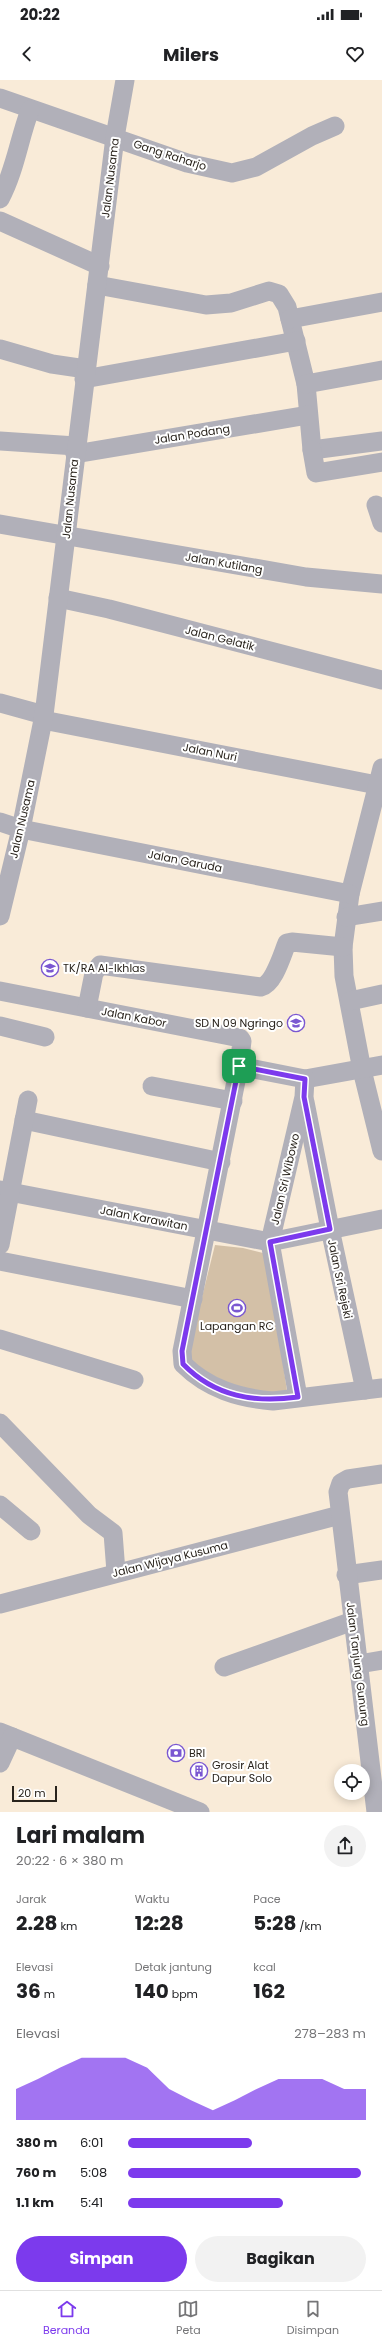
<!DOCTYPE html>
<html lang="id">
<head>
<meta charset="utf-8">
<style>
  body { margin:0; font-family:Poppins,sans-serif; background:#f2f2f2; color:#202124; height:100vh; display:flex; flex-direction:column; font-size:15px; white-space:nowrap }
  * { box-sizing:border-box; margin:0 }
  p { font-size:13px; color:#757577 }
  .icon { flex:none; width:22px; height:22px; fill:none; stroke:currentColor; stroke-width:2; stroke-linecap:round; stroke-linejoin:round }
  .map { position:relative; height:1732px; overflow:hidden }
  .side { display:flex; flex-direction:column; background:#fff; flex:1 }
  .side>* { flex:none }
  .fabs { position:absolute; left:334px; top:1684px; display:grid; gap:8px }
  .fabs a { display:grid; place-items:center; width:36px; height:36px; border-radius:50%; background:#fff; box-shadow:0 2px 10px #0003; font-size:20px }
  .scale { position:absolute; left:12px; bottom:10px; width:45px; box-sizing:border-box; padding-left:4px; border:2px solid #29231c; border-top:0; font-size:11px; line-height:14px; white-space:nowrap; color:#29231c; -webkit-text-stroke:3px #fff; paint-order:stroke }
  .pin { position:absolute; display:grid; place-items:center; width:34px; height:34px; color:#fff; margin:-17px; border-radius:8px; box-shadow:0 2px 6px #0006 }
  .round { display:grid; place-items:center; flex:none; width:42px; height:42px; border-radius:21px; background:#f2f2f2 }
  .head { display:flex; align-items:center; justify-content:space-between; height:68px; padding:0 16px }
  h1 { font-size:22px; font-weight:700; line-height:30px }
  .stats { display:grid; grid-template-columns:repeat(3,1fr); gap:6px; height:68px; padding:4px 16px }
  .stats div { display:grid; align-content:center }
  .stats b { font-size:20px; font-weight:700 }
  .stats small { font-size:11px; font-weight:400 }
  .stats p { font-size:11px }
  .chart { height:112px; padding:8px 16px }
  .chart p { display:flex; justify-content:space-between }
  .chart svg { width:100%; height:72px; margin-top:4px; fill:#7c3aed; opacity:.7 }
  .primary-button { display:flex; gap:8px; margin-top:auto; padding:8px 16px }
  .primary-button a { flex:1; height:46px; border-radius:24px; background:#7c3aed; color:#fff; font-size:16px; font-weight:700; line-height:46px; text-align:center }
  .primary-button a+a { background:#f2f2f2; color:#202124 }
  ul { padding:0 16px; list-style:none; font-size:13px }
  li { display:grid; grid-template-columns:64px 48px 1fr; align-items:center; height:30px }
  li i { height:10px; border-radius:5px; background:#7c3aed }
  .status { display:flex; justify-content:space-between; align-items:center; height:28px; padding:0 20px; background:#fff; direction:ltr }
  .status svg { height:11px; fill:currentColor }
  header { display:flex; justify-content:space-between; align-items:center; height:52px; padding:0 16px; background:#fff; font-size:18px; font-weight:700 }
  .tabs { display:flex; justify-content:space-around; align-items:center; height:56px; border-top:1px solid #e0e0e0; background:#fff; font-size:11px; color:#757577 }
  .tabs a { display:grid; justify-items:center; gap:2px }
  .tabs .current { color:#7c3aed }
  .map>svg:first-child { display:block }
  .green { fill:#d3c0a7 }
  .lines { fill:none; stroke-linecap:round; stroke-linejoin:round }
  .minor { stroke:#b1b0b9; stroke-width:19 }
  .route-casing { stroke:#fff; stroke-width:8 }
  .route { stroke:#7c3aed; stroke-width:5 }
  .labels { text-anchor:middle; stroke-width:4; stroke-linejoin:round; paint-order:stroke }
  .street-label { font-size:11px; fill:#29231c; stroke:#fff }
  .poi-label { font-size:11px; fill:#29231c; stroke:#fff; text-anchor:start }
</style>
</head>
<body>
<div class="status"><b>20:22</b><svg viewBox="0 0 49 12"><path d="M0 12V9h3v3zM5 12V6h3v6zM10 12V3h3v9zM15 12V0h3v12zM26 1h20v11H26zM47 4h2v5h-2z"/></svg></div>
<header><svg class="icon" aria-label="back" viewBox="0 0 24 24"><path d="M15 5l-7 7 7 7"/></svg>Milers<svg class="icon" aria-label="heart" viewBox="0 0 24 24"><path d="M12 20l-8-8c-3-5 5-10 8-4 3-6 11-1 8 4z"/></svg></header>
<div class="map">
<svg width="382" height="1732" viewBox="0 0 382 1732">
  <rect width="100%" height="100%" fill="#f9ebd8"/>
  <!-- green -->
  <path class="green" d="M215 1165 243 1168 267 1174 287 1311 262 1313 236 1308 186 1281Z"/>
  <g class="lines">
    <!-- minor -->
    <g class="minor">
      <path d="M0 18 187 83 232 93 256 87 312 56 335 46"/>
      <path d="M0 119C15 91 19 59 30 30"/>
      <path d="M0 141 100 186"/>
      <path d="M97 205 206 225 231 223 269 211 279 214 287 227 306 304 312 370 382 361"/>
      <path d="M290 239 382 222"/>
      <path d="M0 269 52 284 86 289"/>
      <path d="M84 299 296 261"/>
      <path d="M306 304 382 290"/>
      <path d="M0 361 76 366"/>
      <path d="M312 370 316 393 382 382"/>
      <path d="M75 374 308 335"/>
      <path d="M376 425 382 443"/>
      <path d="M0 444 306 497 382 504"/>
      <path d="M58 518 109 529 382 600"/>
      <path d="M0 623 44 635"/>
      <path d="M43 640 377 705"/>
      <path d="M382 688 350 814 343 867 344 896 362 990 382 1071"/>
      <path d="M0 742 21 749 350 814"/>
      <path d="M0 836 21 749 44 635 115 57 125 0"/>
      <path d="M346 837 382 831"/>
      <path d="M0 911 240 958 242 961 239 986 182 1271 183 1284C208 1309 239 1318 273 1321L382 1308"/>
      <path d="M350 921 382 914"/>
      <path d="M87 928 94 893 100 885 261 907C274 904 282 875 287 863L292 862 343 867"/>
      <path d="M0 946 45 957"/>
      <path d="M239 986 305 999 382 985"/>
      <path d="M152 1006 233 1021"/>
      <path d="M305 1022 330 1149 365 1310"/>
      <path d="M24 1040 221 1082"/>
      <path d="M0 1110 270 1162 382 1139"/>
      <path d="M0 1165 28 1020"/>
      <path d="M0 1181 193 1219"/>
      <path d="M0 1259 134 1300"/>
      <path d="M298 1317 270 1162 304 1017 305 999"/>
      <path d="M0 1343 89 1435 113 1453 116 1492"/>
      <path d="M0 1425 31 1451"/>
      <path d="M346 1495 382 1490"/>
      <path d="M0 1524 340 1435"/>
      <path d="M359 1584 382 1580"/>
      <path d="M224 1587 353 1541"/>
      <path d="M0 1652 200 1732"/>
      <path d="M0 1683 12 1657"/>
      <path d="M376 1732 338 1412 341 1403 348 1399 382 1394"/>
    </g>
  </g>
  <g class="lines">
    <defs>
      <path id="route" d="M239 986 305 999 304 1017 330 1149 270 1162 298 1317C255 1323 215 1317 183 1284L182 1271Z"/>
    </defs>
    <!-- route casing -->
    <use href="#route" class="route-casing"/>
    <!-- route -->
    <use href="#route" class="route"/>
  </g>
  <!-- icons -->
  <defs>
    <symbol id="school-ring" viewBox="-11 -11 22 22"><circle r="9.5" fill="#fff" stroke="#7a57d1" stroke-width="1.5"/><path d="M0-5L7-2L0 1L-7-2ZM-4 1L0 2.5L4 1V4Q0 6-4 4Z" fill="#7a57d1"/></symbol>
    <symbol id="stadium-ring" viewBox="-11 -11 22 22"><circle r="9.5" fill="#fff" stroke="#7a57d1" stroke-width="1.5"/><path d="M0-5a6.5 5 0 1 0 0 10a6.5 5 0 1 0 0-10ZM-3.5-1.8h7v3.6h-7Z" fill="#7a57d1"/></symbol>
    <symbol id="bank-ring" viewBox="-11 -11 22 22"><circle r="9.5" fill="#fff" stroke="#7a57d1" stroke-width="1.5"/><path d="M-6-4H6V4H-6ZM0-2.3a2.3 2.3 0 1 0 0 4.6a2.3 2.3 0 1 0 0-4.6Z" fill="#7a57d1"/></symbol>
    <symbol id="building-ring" viewBox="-11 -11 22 22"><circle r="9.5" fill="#fff" stroke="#7a57d1" stroke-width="1.5"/><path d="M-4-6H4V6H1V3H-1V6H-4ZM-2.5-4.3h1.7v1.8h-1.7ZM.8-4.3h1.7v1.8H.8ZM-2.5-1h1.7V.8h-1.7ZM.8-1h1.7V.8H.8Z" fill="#7a57d1"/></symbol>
  </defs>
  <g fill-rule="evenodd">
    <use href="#school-ring" x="40" y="878" width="20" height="20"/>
    <use href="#school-ring" x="286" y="933" width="20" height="20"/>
    <use href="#stadium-ring" x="227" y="1218" width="20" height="20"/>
    <use href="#bank-ring" x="166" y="1663" width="20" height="20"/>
    <use href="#building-ring" x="189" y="1681" width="20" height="20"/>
  </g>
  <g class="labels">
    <!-- street labels -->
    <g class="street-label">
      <text transform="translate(170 75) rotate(18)" y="4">Gang Raharjo</text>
      <text transform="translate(110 98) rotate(-83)" y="4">Jalan Nusama</text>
      <text transform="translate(192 354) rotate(-9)" y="4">Jalan Podang</text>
      <text transform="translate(70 419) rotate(-84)" y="4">Jalan Nusama</text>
      <text transform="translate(224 483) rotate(10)" y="4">Jalan Kutilang</text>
      <text transform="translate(220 558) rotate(14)" y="4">Jalan Gelatik</text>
      <text transform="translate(210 672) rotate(11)" y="4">Jalan Nuri</text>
      <text transform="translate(22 739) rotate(-77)" y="4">Jalan Nusama</text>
      <text transform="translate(185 781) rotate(11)" y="4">Jalan Garuda</text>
      <text transform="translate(134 937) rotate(11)" y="4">Jalan Kabor</text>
      <text transform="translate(285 1099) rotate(-77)" y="4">Jalan Sri Wibowo</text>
      <text transform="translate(144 1138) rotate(11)" y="4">Jalan Karawitan</text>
      <text transform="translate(340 1199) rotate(78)" y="4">Jalan Sri Rejeki</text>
      <text transform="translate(170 1479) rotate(-14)" y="4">Jalan Wijaya Kusuma</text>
      <text transform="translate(358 1584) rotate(83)" y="4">Jalan Tanjung Gunung</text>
    </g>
    <!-- poi labels -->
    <g class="poi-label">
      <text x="63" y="892">TK/RA Al-Ikhlas</text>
      <text x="283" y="947" text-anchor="end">SD N 09 Ngringo</text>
      <text x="237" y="1250" text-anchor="middle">Lapangan RC</text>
      <text x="189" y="1677">BRI</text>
      <text x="212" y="1689">Grosir Alat<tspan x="212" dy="13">Dapur Solo</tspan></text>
    </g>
  </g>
</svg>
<div class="fabs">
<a><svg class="icon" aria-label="locate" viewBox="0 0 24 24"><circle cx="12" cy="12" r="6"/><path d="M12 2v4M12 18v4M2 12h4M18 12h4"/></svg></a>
</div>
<div class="scale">20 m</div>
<div class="pin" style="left:239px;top:986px;background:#1e9e55"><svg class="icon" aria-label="arrive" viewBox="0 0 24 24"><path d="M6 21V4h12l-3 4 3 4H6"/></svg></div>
</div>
<section class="side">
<div class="head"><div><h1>Lari malam</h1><p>20:22 · 6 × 380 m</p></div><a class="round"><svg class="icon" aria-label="share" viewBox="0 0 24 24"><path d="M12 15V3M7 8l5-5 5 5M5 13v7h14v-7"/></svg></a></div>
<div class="stats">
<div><p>Jarak</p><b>2.28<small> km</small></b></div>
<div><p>Waktu</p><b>12:28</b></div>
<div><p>Pace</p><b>5:28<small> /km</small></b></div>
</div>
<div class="stats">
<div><p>Elevasi</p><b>36<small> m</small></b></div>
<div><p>Detak jantung</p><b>140<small> bpm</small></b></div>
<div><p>kcal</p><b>162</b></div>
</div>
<div class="chart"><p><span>Elevasi</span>278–283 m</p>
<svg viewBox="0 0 160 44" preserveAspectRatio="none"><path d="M0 44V25L10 19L20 12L30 6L40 6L50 6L60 12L70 25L80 32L90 38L100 32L110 25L120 19L130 19L140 19L150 25L160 25V44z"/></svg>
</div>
<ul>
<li><b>380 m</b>6:01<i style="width:52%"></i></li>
<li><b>760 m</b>5:08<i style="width:98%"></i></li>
<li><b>1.1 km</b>5:41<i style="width:65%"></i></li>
</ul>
<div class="primary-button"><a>Simpan</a><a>Bagikan</a></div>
</section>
<nav class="tabs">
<a class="current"><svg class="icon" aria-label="home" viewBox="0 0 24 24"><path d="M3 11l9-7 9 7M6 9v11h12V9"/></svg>Beranda</a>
<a><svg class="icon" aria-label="map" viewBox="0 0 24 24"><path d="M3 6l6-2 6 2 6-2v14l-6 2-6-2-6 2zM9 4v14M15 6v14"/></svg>Peta</a>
<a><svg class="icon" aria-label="saved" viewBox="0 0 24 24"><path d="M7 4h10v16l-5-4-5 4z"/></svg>Disimpan</a>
</nav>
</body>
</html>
